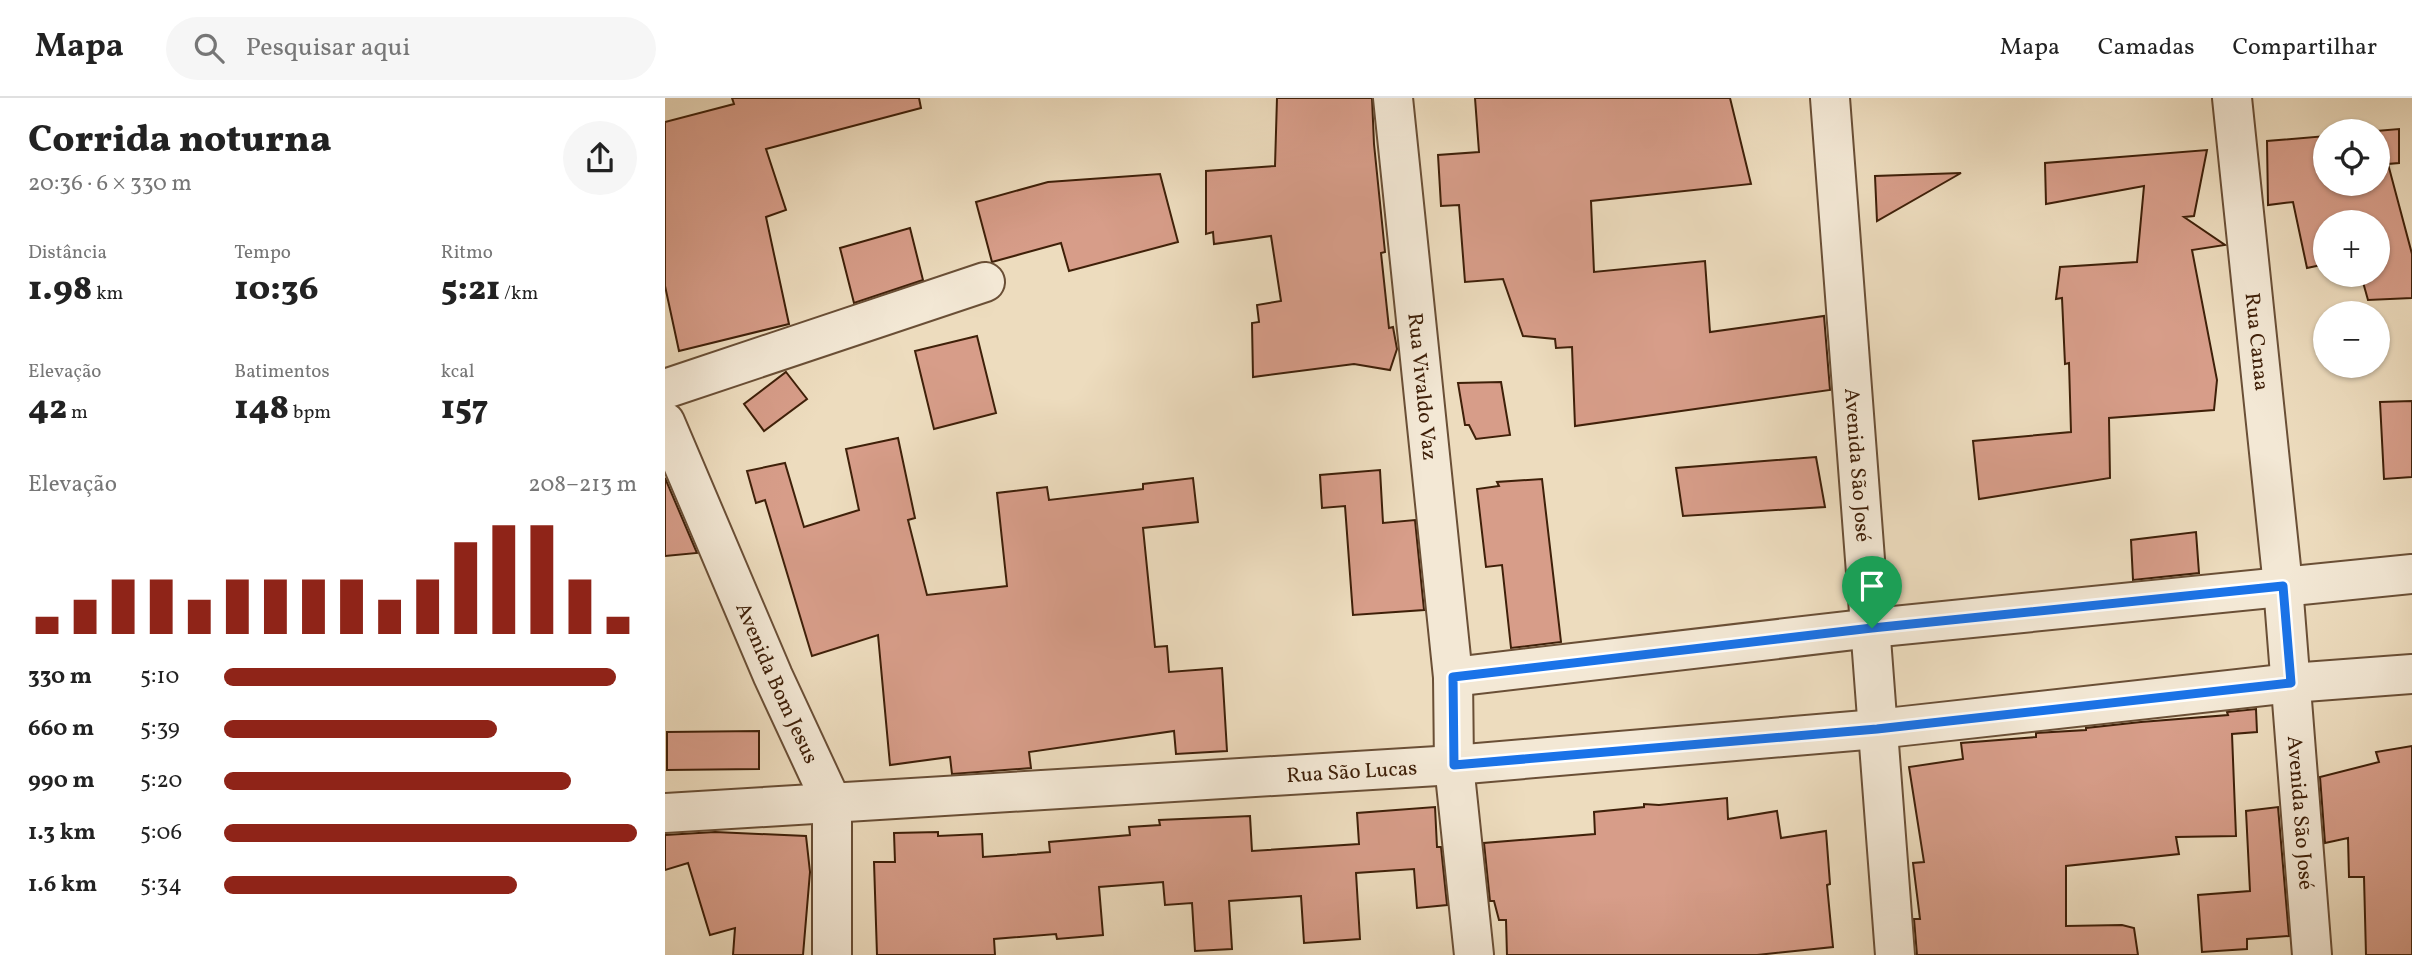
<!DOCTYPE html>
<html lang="pt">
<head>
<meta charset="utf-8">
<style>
  body { margin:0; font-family:Vollkorn,serif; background:#f6f6f6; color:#222; height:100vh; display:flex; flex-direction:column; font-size:26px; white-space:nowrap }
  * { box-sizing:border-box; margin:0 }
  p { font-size:23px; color:#767676 }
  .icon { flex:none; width:38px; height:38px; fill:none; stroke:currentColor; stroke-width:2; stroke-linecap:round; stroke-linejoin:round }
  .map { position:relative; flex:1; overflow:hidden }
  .details { display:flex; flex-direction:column; background:#fff; width:665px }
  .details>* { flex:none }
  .controls { position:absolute; left:1648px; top:21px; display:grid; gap:14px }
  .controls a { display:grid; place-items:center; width:77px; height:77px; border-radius:50%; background:#fff; box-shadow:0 2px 5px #0004; font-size:35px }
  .pin { position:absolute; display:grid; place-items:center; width:60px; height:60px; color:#fff; margin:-72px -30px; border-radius:50% 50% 50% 0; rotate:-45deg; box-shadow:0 0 7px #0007 }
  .pin .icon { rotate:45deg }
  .round { display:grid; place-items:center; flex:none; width:74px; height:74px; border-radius:37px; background:#f6f6f6 }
  .headline { display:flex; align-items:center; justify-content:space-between; height:119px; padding:0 28px }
  h1 { font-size:38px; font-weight:800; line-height:52px }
  .figures { display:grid; grid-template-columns:repeat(3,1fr); gap:10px; height:119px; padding:7px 28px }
  .figures div { display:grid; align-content:center }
  .figures b { font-size:35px; font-weight:800 }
  .figures small { font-size:19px; font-weight:400 }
  .figures p { font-size:19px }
  .chart { height:196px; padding:14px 28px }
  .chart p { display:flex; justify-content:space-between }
  .chart svg { width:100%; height:126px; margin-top:7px; stroke:#8f2418; stroke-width:6 }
  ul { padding:0 28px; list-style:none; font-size:23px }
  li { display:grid; grid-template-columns:112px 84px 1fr; align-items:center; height:52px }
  li i { height:18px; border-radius:9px; background:#8f2418 }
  header { display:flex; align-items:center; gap:42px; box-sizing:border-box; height:98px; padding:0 35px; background:#fff; border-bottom:2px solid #e0e0e0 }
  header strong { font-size:33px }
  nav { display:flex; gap:38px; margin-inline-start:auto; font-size:24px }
  .search { width:490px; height:63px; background:#f6f6f6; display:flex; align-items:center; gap:18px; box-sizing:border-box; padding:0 24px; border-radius:38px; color:#767676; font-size:26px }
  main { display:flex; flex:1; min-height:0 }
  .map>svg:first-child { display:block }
  .building { fill:#d79d89; stroke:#3f2009; stroke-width:2 }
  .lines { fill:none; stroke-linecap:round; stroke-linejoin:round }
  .minor-casing { stroke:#6a4f36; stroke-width:42 }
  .minor { stroke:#f3e8d5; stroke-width:38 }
  .route-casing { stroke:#fff; stroke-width:14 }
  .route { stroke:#1a73e8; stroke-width:9 }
  .labels { text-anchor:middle; stroke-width:5; stroke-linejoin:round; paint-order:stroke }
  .street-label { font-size:21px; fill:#3f2009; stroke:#f3e8d5 }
</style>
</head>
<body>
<header>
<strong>Mapa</strong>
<div class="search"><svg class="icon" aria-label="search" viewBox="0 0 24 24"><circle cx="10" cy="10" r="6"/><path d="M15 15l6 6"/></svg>Pesquisar aqui</div>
<nav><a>Mapa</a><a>Camadas</a><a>Compartilhar</a></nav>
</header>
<main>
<section class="details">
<div class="headline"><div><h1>Corrida noturna</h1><p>20:36 · 6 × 330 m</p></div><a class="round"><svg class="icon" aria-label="share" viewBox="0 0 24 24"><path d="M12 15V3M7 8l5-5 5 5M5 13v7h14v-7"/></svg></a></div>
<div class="figures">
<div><p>Distância</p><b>1.98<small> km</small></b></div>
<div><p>Tempo</p><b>10:36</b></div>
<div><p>Ritmo</p><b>5:21<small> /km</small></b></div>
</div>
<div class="figures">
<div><p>Elevação</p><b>42<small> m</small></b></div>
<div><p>Batimentos</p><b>148<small> bpm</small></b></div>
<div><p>kcal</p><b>157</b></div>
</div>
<div class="chart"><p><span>Elevação</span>208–213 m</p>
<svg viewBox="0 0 160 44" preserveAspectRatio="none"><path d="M5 44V38M15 44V32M25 44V25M35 44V25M45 44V32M55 44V25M65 44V25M75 44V25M85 44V25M95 44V32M105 44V25M115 44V12M125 44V6M135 44V6M145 44V25M155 44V38"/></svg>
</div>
<ul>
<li><b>330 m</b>5:10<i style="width:95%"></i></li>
<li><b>660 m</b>5:39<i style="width:66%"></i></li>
<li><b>990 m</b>5:20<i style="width:84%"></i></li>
<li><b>1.3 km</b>5:06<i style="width:100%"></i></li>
<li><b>1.6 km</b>5:34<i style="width:71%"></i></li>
</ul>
</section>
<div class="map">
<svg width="1747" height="857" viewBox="0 0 1747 857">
  <rect width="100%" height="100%" fill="#eddcbe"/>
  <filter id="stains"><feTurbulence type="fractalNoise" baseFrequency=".00286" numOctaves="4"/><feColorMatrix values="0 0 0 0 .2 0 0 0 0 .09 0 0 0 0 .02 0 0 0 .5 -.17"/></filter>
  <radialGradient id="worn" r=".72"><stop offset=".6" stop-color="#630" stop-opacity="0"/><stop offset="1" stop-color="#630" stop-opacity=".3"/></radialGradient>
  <!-- building -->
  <g class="building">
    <path d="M67 0H254L256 10 101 51 121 112 101 119 124 226 14 253 0 188V24L69 6Z"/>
    <path d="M612 0H707L709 46 720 154 716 155 724 230 728 229 732 251 725 272 689 266 588 279 587 225 594 224 592 207 616 203 606 138 549 146 548 134 541 136V73L610 68Z"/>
    <path d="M810 0H1065L1086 86 926 103 929 174 1040 163 1045 234 1159 218 1165 292 910 328 907 249 891 250 890 241 858 238 838 181 800 184 794 107 776 108 773 57 814 54Z"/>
    <path d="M1734 31V65L1723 66 1747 156V200L1703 202 1696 177H1713V124H1661V166L1642 170 1628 104 1603 107 1602 43 1661 38V86H1713V33H1711Z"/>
    <path d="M1542 52 1529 118 1519 119 1560 147 1527 152 1552 282 1549 312 1444 320 1445 380 1314 401 1308 343 1406 334 1404 265 1400 266 1397 200 1391 201 1395 169 1472 164 1479 88 1381 106 1380 65Z"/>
    <path d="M1296 75 1212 123 1210 78Z"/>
    <path d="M495 76 513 144 404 173 396 145 327 164 311 104 383 84Z"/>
    <path d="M245 130 258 182 189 205 175 150Z"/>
    <path d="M312 238 331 315 269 331 250 253Z"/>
    <path d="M121 274 142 301 99 333 79 306Z"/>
    <path d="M836 284 845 337 811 341 804 327H800L793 285Z"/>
    <path d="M1747 303V379L1719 381 1715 304Z"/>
    <path d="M233 340 250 420 243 422 262 497 342 488 332 395 382 389 384 402 478 391V386L528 380 533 424 478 430 490 549 502 548 504 574 557 570 562 653 511 656 509 633 364 654 366 670 287 676 285 659 225 667 213 537 147 558 100 402 91 405 82 373 120 365 139 429 194 412 181 351Z"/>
    <path d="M1151 359 1160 409 1018 418 1011 370Z"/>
    <path d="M715 372 718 425 750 422 759 512 688 517 680 408 657 410 655 377Z"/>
    <path d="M0 380 32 455 0 458Z"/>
    <path d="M877 381 896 544 846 550 837 467 821 469 812 391 834 388 832 384Z"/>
    <path d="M1531 434 1534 475 1468 482 1466 442Z"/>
    <path d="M1591 611 1592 634 1567 636 1571 738 1511 739 1514 756 1401 768V828L1457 827 1469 830 1473 857H1252L1249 821H1255L1248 765 1259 764 1244 669 1298 661 1296 645 1371 639V635L1421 632V630L1476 624 1563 617 1562 614Z"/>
    <path d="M94 633V671L2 672V634Z"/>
    <path d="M1747 648V857H1701L1699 779H1684L1683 740 1660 745 1655 679 1714 664 1711 654Z"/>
    <path d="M1062 700 1063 721 1112 713 1116 740 1161 733 1165 786 1162 787 1168 849 1092 857H842L841 822H834L829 803H825L819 745 930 736 929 714 979 709V706L994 707Z"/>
    <path d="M770 709 772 749H776L782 807 752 810 749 771 691 775 695 841 639 845 636 798 564 803 567 851 530 853 527 805 500 807 498 784 434 789 438 837 392 841 391 836 329 841 330 857H212L209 764H230L229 735 273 734V738L317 736 318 759 385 754 384 744 465 737 464 729 495 727 494 722 585 718 587 753 694 746 692 715Z"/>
    <path d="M1613 709 1624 838 1582 841V851L1537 854 1533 797 1585 793 1581 713Z"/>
    <path d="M50 734 141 738 145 774 138 857H68L70 830 45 837 23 765 0 772V737Z"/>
  </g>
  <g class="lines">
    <defs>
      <g id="minor">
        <path id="s1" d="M728 0 788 579 789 667 809 857"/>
        <path id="s2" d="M1165 0 1230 857"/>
        <path id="s3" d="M1567 0 1618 488 1647 857"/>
        <path d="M0 291 320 184"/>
        <path id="s4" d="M0 324 108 578 167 705V857"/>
        <path d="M788 579 1207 530 1747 476"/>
        <path id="s5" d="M0 715 789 667 1212 631 1626 585 1747 576"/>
      </g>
    </defs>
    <!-- minor casing -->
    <use href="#minor" class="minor-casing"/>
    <!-- minor -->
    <use href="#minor" class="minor"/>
  </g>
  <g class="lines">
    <defs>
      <path id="route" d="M1618 488 1626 585 1212 631 789 667 788 579 1207 530Z"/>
    </defs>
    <!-- route casing -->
    <use href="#route" class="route-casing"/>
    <!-- route -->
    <use href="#route" class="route"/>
  </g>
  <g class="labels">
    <!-- street labels -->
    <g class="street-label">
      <text dy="7" stroke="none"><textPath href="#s3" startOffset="245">Rua Canaa</textPath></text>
      <text dy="7" stroke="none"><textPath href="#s1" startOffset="290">Rua Vivaldo Vaz</textPath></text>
      <text dy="7" stroke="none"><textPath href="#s2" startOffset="368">Avenida São José</textPath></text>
      <text dy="7" stroke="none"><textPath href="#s4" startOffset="284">Avenida Bom Jesus</textPath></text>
      <text dy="7" stroke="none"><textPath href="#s5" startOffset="688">Rua São Lucas</textPath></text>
      <text dy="7" stroke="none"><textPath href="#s3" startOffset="718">Avenida São José</textPath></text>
    </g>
  </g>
  <rect width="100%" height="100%" filter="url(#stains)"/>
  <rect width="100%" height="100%" fill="url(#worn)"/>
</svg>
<div class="controls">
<a><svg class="icon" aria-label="locate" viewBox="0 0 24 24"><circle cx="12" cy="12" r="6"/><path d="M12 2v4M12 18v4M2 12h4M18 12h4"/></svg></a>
<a>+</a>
<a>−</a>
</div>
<div class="pin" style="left:1207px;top:530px;background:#1e9e55"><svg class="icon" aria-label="arrive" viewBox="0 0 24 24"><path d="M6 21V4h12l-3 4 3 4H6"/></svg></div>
</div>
</main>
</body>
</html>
